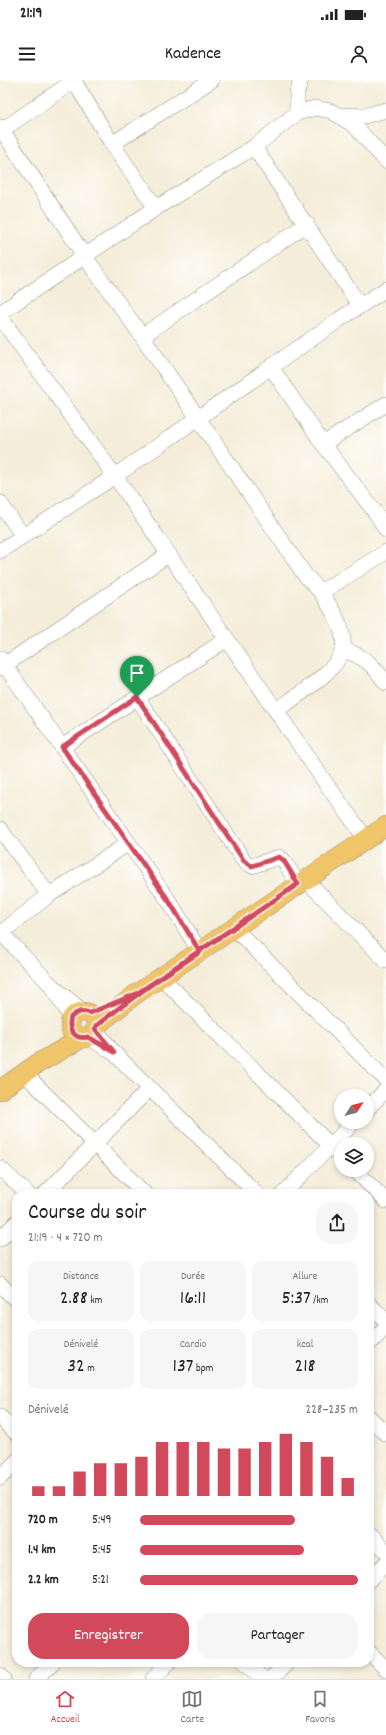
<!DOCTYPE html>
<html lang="fr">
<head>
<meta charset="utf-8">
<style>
  body { margin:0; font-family:Dekko,sans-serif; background:#f6f6f6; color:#222; height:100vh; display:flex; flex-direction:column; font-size:15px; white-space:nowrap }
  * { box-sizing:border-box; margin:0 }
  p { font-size:13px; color:#767676 }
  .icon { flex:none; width:22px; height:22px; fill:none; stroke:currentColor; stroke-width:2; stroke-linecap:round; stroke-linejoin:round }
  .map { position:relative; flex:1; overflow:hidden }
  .side { position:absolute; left:12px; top:1109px; width:362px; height:478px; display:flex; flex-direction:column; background:#fff; border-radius:16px; box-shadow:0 2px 6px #0003 }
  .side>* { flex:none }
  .needle { width:26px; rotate:54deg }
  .tools { position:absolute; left:334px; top:1009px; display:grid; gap:8px }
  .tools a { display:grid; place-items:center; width:40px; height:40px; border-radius:50%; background:#fff; box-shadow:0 2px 6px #0003; font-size:20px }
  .pin { position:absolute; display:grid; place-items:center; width:34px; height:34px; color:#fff; margin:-41px -17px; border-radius:50% 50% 50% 0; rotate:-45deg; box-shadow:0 0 4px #0007 }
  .pin .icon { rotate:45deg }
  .round { display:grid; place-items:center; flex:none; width:42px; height:42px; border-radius:16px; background:#f6f6f6 }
  .headline { display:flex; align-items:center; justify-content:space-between; height:68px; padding:0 16px }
  h1 { font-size:22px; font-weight:600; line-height:30px }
  .stats { display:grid; grid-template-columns:repeat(3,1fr); gap:6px; height:68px; padding:4px 16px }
  .stats div { display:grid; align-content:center; border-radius:10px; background:#f6f6f6; text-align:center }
  .stats b { font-size:20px; font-weight:600 }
  .stats small { font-size:11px; font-weight:400 }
  .stats p { font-size:11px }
  .chart { height:112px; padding:8px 16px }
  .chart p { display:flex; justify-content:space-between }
  .chart svg { width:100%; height:72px; margin-top:4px; stroke:#d1495b; stroke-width:6 }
  .primary-button { display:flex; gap:8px; margin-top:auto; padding:8px 16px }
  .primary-button a { flex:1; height:46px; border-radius:16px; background:#d1495b; color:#fff; font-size:16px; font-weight:600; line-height:46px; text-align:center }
  .primary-button a+a { background:#f6f6f6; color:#222 }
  ul { padding:0 16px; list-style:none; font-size:13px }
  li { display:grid; grid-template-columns:64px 48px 1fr; align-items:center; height:30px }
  li i { height:10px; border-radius:5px; background:#d1495b }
  .status { display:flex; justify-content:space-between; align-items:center; height:28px; padding:0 20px; background:#fff; direction:ltr }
  .status svg { height:11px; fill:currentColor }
  header { display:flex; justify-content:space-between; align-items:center; height:52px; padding:0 16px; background:#fff; font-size:18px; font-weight:600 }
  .menu { display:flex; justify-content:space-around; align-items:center; height:56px; border-top:1px solid #e0e0e0; background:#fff; font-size:11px; color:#767676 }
  .menu a { display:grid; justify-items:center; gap:2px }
  .menu .on { color:#d1495b }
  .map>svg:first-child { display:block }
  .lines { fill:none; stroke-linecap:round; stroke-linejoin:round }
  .minor-casing { stroke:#908c82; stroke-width:16 }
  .major-casing { stroke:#908c82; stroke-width:20 }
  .minor { stroke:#fff; stroke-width:15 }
  .major { stroke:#f0c469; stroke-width:19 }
  .route-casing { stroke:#fff; stroke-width:8 }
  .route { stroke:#d1495b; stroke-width:5 }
</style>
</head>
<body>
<div class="status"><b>21:19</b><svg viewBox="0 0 49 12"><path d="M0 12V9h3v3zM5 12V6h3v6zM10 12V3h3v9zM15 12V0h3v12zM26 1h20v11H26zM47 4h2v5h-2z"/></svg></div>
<header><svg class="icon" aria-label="menu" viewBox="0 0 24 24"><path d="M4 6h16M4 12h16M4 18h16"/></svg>Kadence<svg class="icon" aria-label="person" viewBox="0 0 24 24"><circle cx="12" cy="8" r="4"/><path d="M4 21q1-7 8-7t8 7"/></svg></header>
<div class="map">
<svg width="386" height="1599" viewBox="0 0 386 1599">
  <rect width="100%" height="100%" fill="#fdfcf7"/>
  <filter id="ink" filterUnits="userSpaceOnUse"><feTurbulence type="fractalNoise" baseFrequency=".025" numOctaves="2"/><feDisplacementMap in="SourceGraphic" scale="8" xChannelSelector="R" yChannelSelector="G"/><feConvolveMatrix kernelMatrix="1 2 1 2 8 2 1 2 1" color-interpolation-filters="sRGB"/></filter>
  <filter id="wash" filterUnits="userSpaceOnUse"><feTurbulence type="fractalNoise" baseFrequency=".012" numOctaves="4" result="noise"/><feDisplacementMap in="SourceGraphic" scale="16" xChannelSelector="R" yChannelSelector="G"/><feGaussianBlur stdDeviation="0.9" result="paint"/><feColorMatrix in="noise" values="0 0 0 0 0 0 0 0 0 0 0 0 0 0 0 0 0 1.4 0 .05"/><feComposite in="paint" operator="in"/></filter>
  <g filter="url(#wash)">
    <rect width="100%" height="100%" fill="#f4edd9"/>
  </g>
  <g filter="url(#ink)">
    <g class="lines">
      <defs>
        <g id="minor">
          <path d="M74 1 112 64 156 128"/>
          <path d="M297 33V12L301 0"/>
          <path d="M340 35 364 36 386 30"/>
          <path d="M0 47 85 177 142 256 305 495 321 512"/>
          <path d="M2 50 75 0"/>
          <path d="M112 64 212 0"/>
          <path d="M254 67 360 226"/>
          <path d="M0 233 156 128 254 67 297 33 315 28 331 31 355 46 386 81"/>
          <path d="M0 237 115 396 327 705 366 759"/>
          <path d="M142 256 307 144"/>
          <path d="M271 287 323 364 378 436 386 450"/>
          <path d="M323 364 386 324"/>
          <path d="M0 423 23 456"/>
          <path d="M0 471 115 396 340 239 386 209"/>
          <path d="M343 569C365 578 372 583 386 603"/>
          <path d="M0 578 171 824 200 872"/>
          <path d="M0 588 169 474"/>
          <path d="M137 617 244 781 252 786 279 777 284 781 298 804"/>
          <path d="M276 631C293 618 339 590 343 569 346 549 331 528 321 512L386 472"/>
          <path d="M62 667 227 559"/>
          <path d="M0 749 49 815"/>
          <path d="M305 799 386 881"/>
          <path d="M234 848 386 1000"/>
          <path d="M0 852 51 905"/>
          <path d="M1 853 49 815 129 763"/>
          <path d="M161 897 341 1076"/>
          <path d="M71 937 51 905 82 931"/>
          <path d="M88 957 113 972 95 949"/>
          <path d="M113 972 257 1114"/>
          <path d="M25 994 145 1114"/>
          <path d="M367 1029 386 1010"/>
          <path d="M0 1088 28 1114"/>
          <path d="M355 1090 386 1121"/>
          <path d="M45 1114 150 1008"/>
          <path d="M283 1114 354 1042"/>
          <path d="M0 1159 17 1142"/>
          <path d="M0 1204 17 1221"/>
          <path d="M369 1224 386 1241"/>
          <path d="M369 1264 386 1247"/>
          <path d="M0 1337 17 1354"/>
          <path d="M369 1337 386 1354"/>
          <path d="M0 1398 17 1381"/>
          <path d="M369 1454 386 1471"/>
          <path d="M369 1500 386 1483"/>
          <path d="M369 1572 386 1589"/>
          <path d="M245 1582 263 1599"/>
          <path d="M0 1595 4 1599"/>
          <path d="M36 1599 53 1582"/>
          <path d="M153 1599 169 1582"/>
          <path d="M271 1599 288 1582"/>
        </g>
        <g id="major">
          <circle cx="83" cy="945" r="13"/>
          <path d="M96 946 136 914 386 746"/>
          <path d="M0 1010 37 984 82 958"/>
        </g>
      </defs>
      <!-- minor casing -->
      <use href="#minor" class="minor-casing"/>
      <!-- major casing -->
      <use href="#major" class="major-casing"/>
      <!-- minor -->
      <use href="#minor" class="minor"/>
      <!-- major -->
      <use href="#major" class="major"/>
    </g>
  </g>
  <g class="lines" filter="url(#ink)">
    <defs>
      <path id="route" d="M137 617 62 667 171 824 200 872 136 914 90 933C82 930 77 932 71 937 67 950 75 960 88 957L114 972 95 949 96 946C160 895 230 851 298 804L284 781 279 777 252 786 244 781 137 617"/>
    </defs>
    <!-- route casing -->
    <use href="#route" class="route-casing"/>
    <!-- route -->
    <use href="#route" class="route"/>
  </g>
</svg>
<div class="tools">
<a><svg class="needle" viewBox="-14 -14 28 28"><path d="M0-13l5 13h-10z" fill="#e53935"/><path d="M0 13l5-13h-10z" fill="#767676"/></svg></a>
<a><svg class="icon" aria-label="layers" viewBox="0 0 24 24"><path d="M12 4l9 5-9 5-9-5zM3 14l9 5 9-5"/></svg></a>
</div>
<div class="pin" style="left:137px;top:617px;background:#1e9e55"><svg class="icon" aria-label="arrive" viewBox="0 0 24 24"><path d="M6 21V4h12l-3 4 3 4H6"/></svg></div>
<section class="side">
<div class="headline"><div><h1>Course du soir</h1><p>21:19 · 4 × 720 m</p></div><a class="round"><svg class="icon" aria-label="share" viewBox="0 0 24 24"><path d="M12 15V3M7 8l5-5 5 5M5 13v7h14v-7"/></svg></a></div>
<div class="stats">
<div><p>Distance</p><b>2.88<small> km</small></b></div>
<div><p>Durée</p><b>16:11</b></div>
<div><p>Allure</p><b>5:37<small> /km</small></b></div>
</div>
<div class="stats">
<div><p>Dénivelé</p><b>32<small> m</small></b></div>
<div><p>Cardio</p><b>137<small> bpm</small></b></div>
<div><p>kcal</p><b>218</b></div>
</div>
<div class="chart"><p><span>Dénivelé</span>228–235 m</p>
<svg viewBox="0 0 160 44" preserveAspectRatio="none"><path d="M5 44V38M15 44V38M25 44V29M35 44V24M45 44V24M55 44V20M65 44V11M75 44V11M85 44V11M95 44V15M105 44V15M115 44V11M125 44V6M135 44V11M145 44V20M155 44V33"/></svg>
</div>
<ul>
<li><b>720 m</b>5:49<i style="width:71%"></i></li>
<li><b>1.4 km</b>5:45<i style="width:75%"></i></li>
<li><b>2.2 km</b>5:21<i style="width:100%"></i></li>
</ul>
<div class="primary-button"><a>Enregistrer</a><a>Partager</a></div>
</section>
</div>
<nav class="menu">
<a class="on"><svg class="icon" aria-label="home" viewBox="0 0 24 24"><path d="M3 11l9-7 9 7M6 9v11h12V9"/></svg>Accueil</a>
<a><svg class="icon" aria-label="map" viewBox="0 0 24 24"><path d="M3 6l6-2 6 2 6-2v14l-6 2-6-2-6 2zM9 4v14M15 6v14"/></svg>Carte</a>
<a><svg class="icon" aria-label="saved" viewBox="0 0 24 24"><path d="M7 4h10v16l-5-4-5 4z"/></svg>Favoris</a>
</nav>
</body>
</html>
